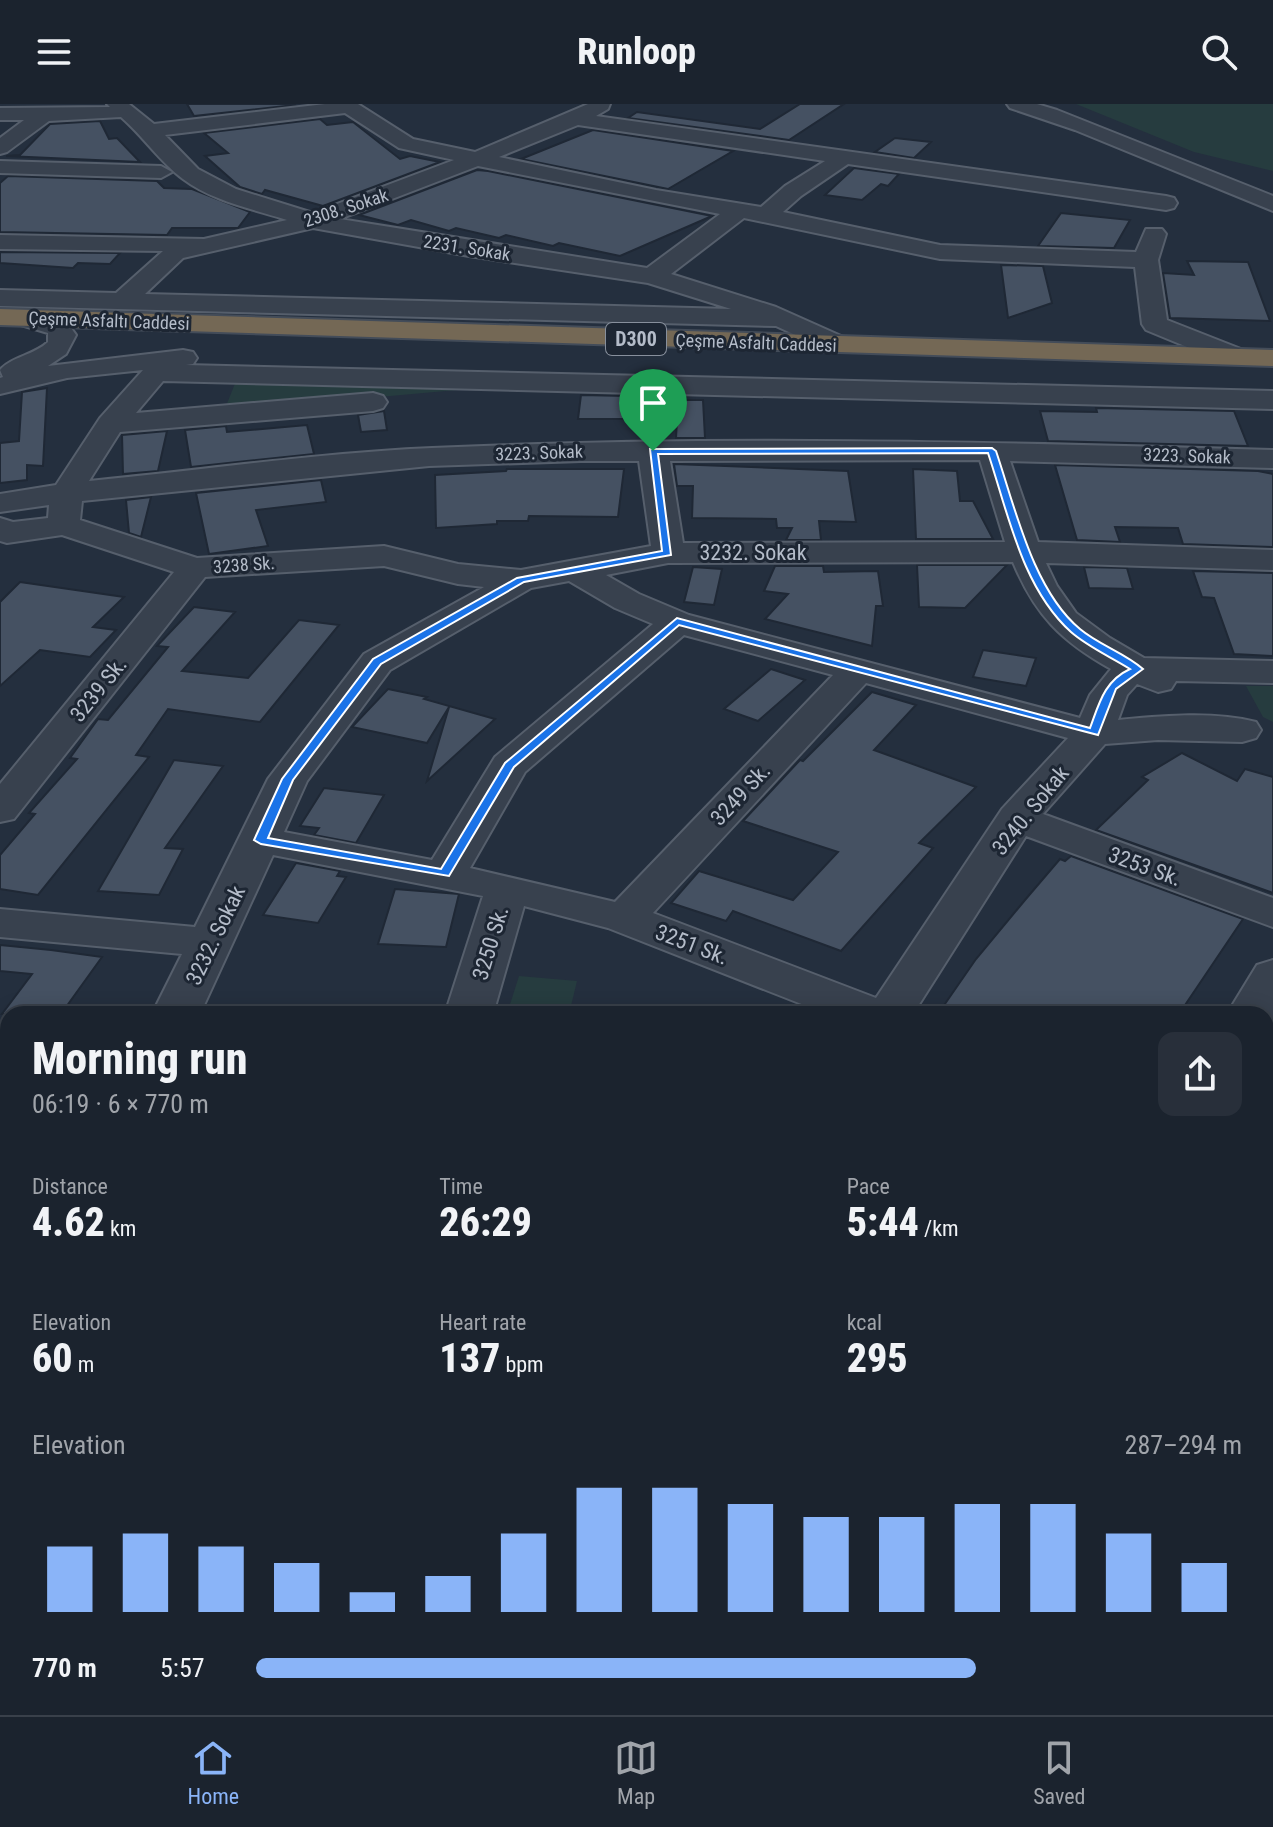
<!DOCTYPE html>
<html lang="en">
<head>
<meta charset="utf-8">
<style>
  body { margin:0; font-family:"Roboto Condensed",sans-serif; background:#282f3a; color:#f1f3f6; height:100vh; display:flex; flex-direction:column; font-size:30px; white-space:nowrap }
  * { box-sizing:border-box; margin:0 }
  p { font-size:26px; color:#a0a4aa }
  .icon { flex:none; width:44px; height:44px; fill:none; stroke:currentColor; stroke-width:2; stroke-linecap:round; stroke-linejoin:round }
  .map { position:relative; flex:1; overflow:hidden }
  .drawer { position:absolute; left:0px; top:902px; width:1274px; height:710px; display:flex; flex-direction:column; background:#1b232e; border-radius:24px 24px 0 0; box-shadow:0 4px 20px #0003,0 0 0 2px #39404a }
  .drawer>* { flex:none }
  .pin { position:absolute; display:grid; place-items:center; width:68px; height:68px; color:#fff; margin:-82px -34px; border-radius:50% 50% 50% 0; rotate:-45deg; box-shadow:0 0 8px #0007 }
  .pin .icon { rotate:45deg }
  .round { display:grid; place-items:center; flex:none; width:84px; height:84px; border-radius:16px; background:#282f3a }
  .head { display:flex; align-items:center; justify-content:space-between; height:136px; padding:0 32px }
  h1 { font-size:44px; font-weight:800; line-height:60px }
  .stats { display:grid; grid-template-columns:repeat(3,1fr); gap:12px; height:136px; padding:8px 32px }
  .stats div { display:grid; align-content:center }
  .stats b { font-size:40px; font-weight:800 }
  .stats small { font-size:22px; font-weight:400 }
  .stats p { font-size:22px }
  .chart { height:224px; padding:16px 32px }
  .chart p { display:flex; justify-content:space-between }
  .chart svg { width:100%; height:144px; margin-top:8px; stroke:#8ab4f8; stroke-width:6 }
  ul { padding:0 32px; list-style:none; font-size:26px }
  li { display:grid; grid-template-columns:128px 96px 1fr; align-items:center; height:60px }
  li i { height:20px; border-radius:10px; background:#8ab4f8 }
  header { display:flex; justify-content:space-between; align-items:center; height:104px; padding:0 32px; background:#1b232e; font-size:36px; font-weight:800 }
  .tab-bar { display:flex; justify-content:space-around; align-items:center; height:112px; border-top:2px solid #39404a; background:#1b232e; font-size:22px; color:#a0a4aa }
  .tab-bar a { display:grid; justify-items:center; gap:4px }
  .tab-bar .selected { color:#8ab4f8 }
  .map>svg:first-child { display:block }
  .green { fill:#263c3f }
  .building { fill:#455162; stroke:#1f2835; stroke-width:2 }
  .lines { fill:none; stroke-linecap:round; stroke-linejoin:round }
  .minor-casing { stroke:#565f6c; stroke-width:4 }
  .highway-casing { stroke:#434c59; stroke-width:4 }
  .minor { fill:#38414e; fill-rule:evenodd }
  .highway { fill:#746855; fill-rule:evenodd }
  .route { fill:#1a73e8; stroke:#fff; stroke-width:2; fill-rule:evenodd }
  .labels { text-anchor:middle; stroke-width:6; stroke-linejoin:round; paint-order:stroke }
  .far-street-label { font-size:18px; fill:#b4bcc9; stroke:#1d2633 }
  .shield { fill:#1d2633; stroke:#878f9c; stroke-width:2 }
  .shield-label { font-size:20px; font-weight:bold; fill:#b4bcc9 }
  .street-label { font-size:22px; fill:#b4bcc9; stroke:#1d2633 }
</style>
</head>
<body>
<header><svg class="icon" aria-label="menu" viewBox="0 0 24 24"><path d="M4 6h16M4 12h16M4 18h16"/></svg>Runloop<svg class="icon" aria-label="search" viewBox="0 0 24 24"><circle cx="10" cy="10" r="6"/><path d="M15 15l6 6"/></svg></header>
<div class="map">
<svg width="1273" height="1611" viewBox="0 0 1273 1611">
  <rect width="100%" height="100%" fill="#242f3e"/>
  <!-- green -->
  <g class="green">
    <path d="M1076 0H1273V67L1194 48Z"/>
    <path d="M236 277 479 284 224 307Z"/>
    <path d="M1246 582H1273V618L1263 613Z"/>
    <path d="M519 872 577 877 569 910H507Z"/>
    <path d="M1273 914V1100L1266 1095V925Z"/>
  </g>
  <!-- building -->
  <g class="building">
    <path d="M187 0H294L295 1 194 12Z"/>
    <path d="M800 0H844L789 36 628 14 637 8 760 25Z"/>
    <path d="M320 15 327 21 353 18 400 55 410 52 440 58 323 102 265 86 262 90 240 83 205 52 228 49 204 29Z"/>
    <path d="M100 17 109 35 117 34 140 58 6 52 20 51 50 20Z"/>
    <path d="M593 26 733 47 668 85 521 55Z"/>
    <path d="M895 34 931 38 914 54 875 48Z"/>
    <path d="M854 64 899 70 888 82 881 80 862 96 825 91Z"/>
    <path d="M477 66 488 67 712 112 620 152 559 139 553 142 506 131 499 134 456 124 449 127 411 116 398 121 359 111Z"/>
    <path d="M8 72 157 77 164 84 192 85 250 108 238 124H172L167 131 0 128V79Z"/>
    <path d="M1061 109 1130 116 1114 144 1038 142Z"/>
    <path d="M0 148 120 149 110 160 78 159 73 164 0 159Z"/>
    <path d="M1187 157 1248 158 1270 217 1170 214 1163 169 1194 171Z"/>
    <path d="M1001 161 1043 162 1052 199 1008 214Z"/>
    <path d="M47 284 43 362 27 361V376L0 379V339L19 337 22 288Z"/>
    <path d="M581 291 627 292 626 315H578Z"/>
    <path d="M678 296H703L705 334H676Z"/>
    <path d="M1096 304 1234 307 1248 342 1048 337 1040 307 1097 308Z"/>
    <path d="M384 307 387 326 361 328 358 311Z"/>
    <path d="M307 321 314 350 191 363 185 326 226 322 227 328Z"/>
    <path d="M167 327 158 367 123 370 122 331Z"/>
    <path d="M674 360 848 367 856 418 819 417 821 436H786L792 424H777L776 415 692 414 693 382H677Z"/>
    <path d="M1055 361 1258 367 1273 370V443L1183 440 1178 424 1115 423 1120 438 1077 436Z"/>
    <path d="M507 365H624L618 413 529 412 528 417H497V420L436 424 435 371 506 367Z"/>
    <path d="M913 365 957 367 960 397H973L993 435H916Z"/>
    <path d="M321 376 326 398 256 406 268 442 209 450 196 389Z"/>
    <path d="M151 393 141 433 129 429 126 396Z"/>
    <path d="M917 461H1007L965 504 919 503Z"/>
    <path d="M775 462H823L824 468 878 467 883 502H876L872 542 765 515 788 490 764 487Z"/>
    <path d="M693 463 722 465 714 501 684 498Z"/>
    <path d="M1084 463 1127 464 1133 485 1089 484Z"/>
    <path d="M1193 467 1273 469V552L1234 550 1214 494 1202 493Z"/>
    <path d="M20 478 124 493 93 523 116 526 90 553 40 546 0 582V498Z"/>
    <path d="M194 503 235 508 182 567 248 574 299 516 339 521 260 618 168 605 136 651 149 653 38 791 0 785V751L35 710 29 709 77 655 70 654 98 615 108 616 168 543 157 542Z"/>
    <path d="M983 546 1036 554 1026 582 973 573Z"/>
    <path d="M771 565 805 576 758 617 724 605Z"/>
    <path d="M388 585 427 593 424 595 495 615 427 677 449 603 427 639 352 623Z"/>
    <path d="M872 588 916 601 874 646 976 683 919 739 933 744 841 847 733 807 726 817 671 799 699 767 793 796 838 748 743 717 800 656 803 657Z"/>
    <path d="M1182 649 1237 677 1245 665 1273 673V789L1096 726 1148 676 1142 673Z"/>
    <path d="M174 656 223 662 165 744 183 745 159 791 98 787Z"/>
    <path d="M324 684 384 691 356 739 314 731 319 724 300 722Z"/>
    <path d="M1071 752 1243 815 1179 910H938L976 855 1025 796 1060 755 1065 757Z"/>
    <path d="M296 759 340 767 337 772 346 773 318 819 263 811Z"/>
    <path d="M395 785 459 790 446 843 378 840Z"/>
    <path d="M0 841 51 846 102 853 61 910H2L32 870 0 867Z"/>
  </g>
  <g class="lines">
    <defs>
      <g id="minor">
        <path d="M107 0H129L154 20 325 0H358L413 35 475 48 588 0H610L608 5 596 12 1166 92 1174 94 1177 99 1174 104 1166 106 848 60 801 92 783 108 940 141 1136 148 1146 125H1162L1166 130 1158 156 1167 216 1246 247 1250 253 1246 259H1226L1146 226 1142 220 1135 163 940 155 744 114 671 170 776 203 850 236 854 242 850 248H832L776 222 0 202V186L116 189 163 147 0 145V131L204 135 287 116C253 105 212 97 183 75 160 58 143 32 121 13L49 17 7 48 0 50V34L24 16H0V4L110 3ZM345 9 399 44 454 56 313 109 236 85 198 65 165 31ZM578 21 825 57 785 82 761 103 656 86 499 53ZM478 62 720 110 647 164 340 115ZM313 124 469 152 648 179 731 205 145 190 183 154Z"/>
        <path d="M1007 0H1037L1057 6 1273 92V107L1075 26 1010 4Z"/>
        <path d="M0 57 161 62 172 68 161 74 0 69Z"/>
        <path d="M30 207 66 217 76 231 66 250 48 262 183 246 193 248 197 254 193 260 186 261 1273 287V305L163 277 136 309 373 289 383 292 387 298 383 304 373 307 120 328 89 377C203 366 318 349 432 344 712 331 993 338 1273 346V364L1010 357 1038 438 1273 446V466L1046 459 1057 482 1076 509 1110 534 1144 554 1273 557V579L1176 577 1171 585 1158 588 1137 580 1127 591 1118 616C1162 612 1213 607 1256 618L1261 626 1256 634 1242 638 1158 636 1105 640 1043 710 1273 794V823L1026 732 913 910H827L608 824 524 802 493 910H445L483 792 273 751 200 910H152L182 850 0 833V805L195 823 268 675 364 550 484 483 458 480 384 462 205 473 14 715 0 718V680L174 468 62 431 7 439 0 437V414L13 418 48 414 49 401 0 408V390L56 381 100 314 143 266 67 274 0 290V274L3 273 0 266C11 253 34 251 48 238V229L21 221 17 215 21 209ZM980 356 1005 438 683 439 670 357ZM581 357H639L651 442 521 466 458 460 384 442 197 454 80 416 82 397 429 362ZM1013 458C1035 511 1061 537 1111 565L1090 591 1080 614 689 511 639 490 606 471 668 459ZM569 477 615 504 653 520 495 653 432 756 284 728 307 677 390 566 531 484ZM684 531 833 571 615 798 470 764 525 668ZM866 579 1068 634 1002 705 876 894 653 809Z"/>
        <path d="M1273 856V913L1268 921 1266 910H1227L1257 861Z"/>
        <path d="M1266 1103 1273 1105V1149L1266 1147Z"/>
        <path d="M8 1246V1294L0 1297V1249Z"/>
        <path d="M1266 1522 1273 1524V1592L1266 1590Z"/>
        <path d="M47 1604H115L116 1611H48Z"/>
        <path d="M543 1604H611L613 1611H545Z"/>
        <path d="M978 1604H1072L1069 1611H975Z"/>
      </g>
      <path id="highway" d="M0 205 1273 246V262L0 221Z"/>
    </defs>
    <!-- minor casing -->
    <use href="#minor" class="minor-casing"/>
    <!-- highway casing -->
    <use href="#highway" class="highway-casing"/>
    <!-- minor -->
    <use href="#minor" class="minor"/>
    <!-- highway -->
    <use href="#highway" class="highway"/>
  </g>
  <!-- route -->
  <path class="route" d="M992 344 996 347C1015 403 1033 486 1080 525 1099 541 1125 549 1143 565L1116 585 1098 631 679 521 514 663 449 772 261 740 254 736 282 675 373 555 517 474 662 447 650 345ZM988 349C1008 409 1022 484 1071 528 1088 543 1111 553 1130 565 1104 577 1099 600 1090 624L677 514 505 659 441 765 268 734 293 676 381 560 524 478 671 451 658 350Z"/>
  <g class="labels">
    <!-- far-street labels -->
    <g class="far-street-label">
      <text transform="translate(346 104) rotate(-18)" y="6">2308. Sokak</text>
      <text transform="translate(467 144) rotate(9)" y="6">2231. Sokak</text>
      <text transform="translate(109 217) rotate(2)" y="6">Çeşme Asfaltı Caddesi</text>
      <text transform="translate(756 239) rotate(2)" y="6">Çeşme Asfaltı Caddesi</text>
      <text transform="translate(539 349) rotate(-2)" y="6">3223. Sokak</text>
      <text transform="translate(1187 352) rotate(2)" y="6">3223. Sokak</text>
      <text transform="translate(244 461) rotate(-4)" y="6">3238 Sk.</text>
    </g>
    <!-- shield labels -->
    <rect class="shield" x="606" y="219" width="60" height="32" rx="6"/>
    <g class="shield-label">
      <text x="636" y="242">D300</text>
    </g>
    <!-- street labels -->
    <g class="street-label">
      <text x="753" y="456">3232. Sokak</text>
      <text transform="translate(98 585) rotate(-51)" y="8">3239 Sk.</text>
      <text transform="translate(740 690) rotate(-47)" y="8">3249 Sk.</text>
      <text transform="translate(1030 706) rotate(-51)" y="8">3240. Sokak</text>
      <text transform="translate(1145 762) rotate(20)" y="8">3253 Sk.</text>
      <text transform="translate(215 831) rotate(-64)" y="8">3232. Sokak</text>
      <text transform="translate(490 839) rotate(-73)" y="8">3250 Sk.</text>
      <text transform="translate(692 840) rotate(21)" y="8">3251 Sk.</text>
    </g>
  </g>
</svg>
<div class="pin" style="left:653px;top:347px;background:#1e9e55"><svg class="icon" aria-label="arrive" viewBox="0 0 24 24"><path d="M6 21V4h12l-3 4 3 4H6"/></svg></div>
<section class="drawer">
<div class="head"><div><h1>Morning run</h1><p>06:19 · 6 × 770 m</p></div><a class="round"><svg class="icon" aria-label="share" viewBox="0 0 24 24"><path d="M12 15V3M7 8l5-5 5 5M5 13v7h14v-7"/></svg></a></div>
<div class="stats">
<div><p>Distance</p><b>4.62<small> km</small></b></div>
<div><p>Time</p><b>26:29</b></div>
<div><p>Pace</p><b>5:44<small> /km</small></b></div>
</div>
<div class="stats">
<div><p>Elevation</p><b>60<small> m</small></b></div>
<div><p>Heart rate</p><b>137<small> bpm</small></b></div>
<div><p>kcal</p><b>295</b></div>
</div>
<div class="chart"><p><span>Elevation</span>287–294 m</p>
<svg viewBox="0 0 160 44" preserveAspectRatio="none"><path d="M5 44V24M15 44V20M25 44V24M35 44V29M45 44V38M55 44V33M65 44V20M75 44V6M85 44V6M95 44V11M105 44V15M115 44V15M125 44V11M135 44V11M145 44V20M155 44V29"/></svg>
</div>
<ul>
<li><b>770 m</b>5:57<i style="width:73%"></i></li>
</ul>
</section>
</div>
<nav class="tab-bar">
<a class="selected"><svg class="icon" aria-label="home" viewBox="0 0 24 24"><path d="M3 11l9-7 9 7M6 9v11h12V9"/></svg>Home</a>
<a><svg class="icon" aria-label="map" viewBox="0 0 24 24"><path d="M3 6l6-2 6 2 6-2v14l-6 2-6-2-6 2zM9 4v14M15 6v14"/></svg>Map</a>
<a><svg class="icon" aria-label="saved" viewBox="0 0 24 24"><path d="M7 4h10v16l-5-4-5 4z"/></svg>Saved</a>
</nav>
</body>
</html>
